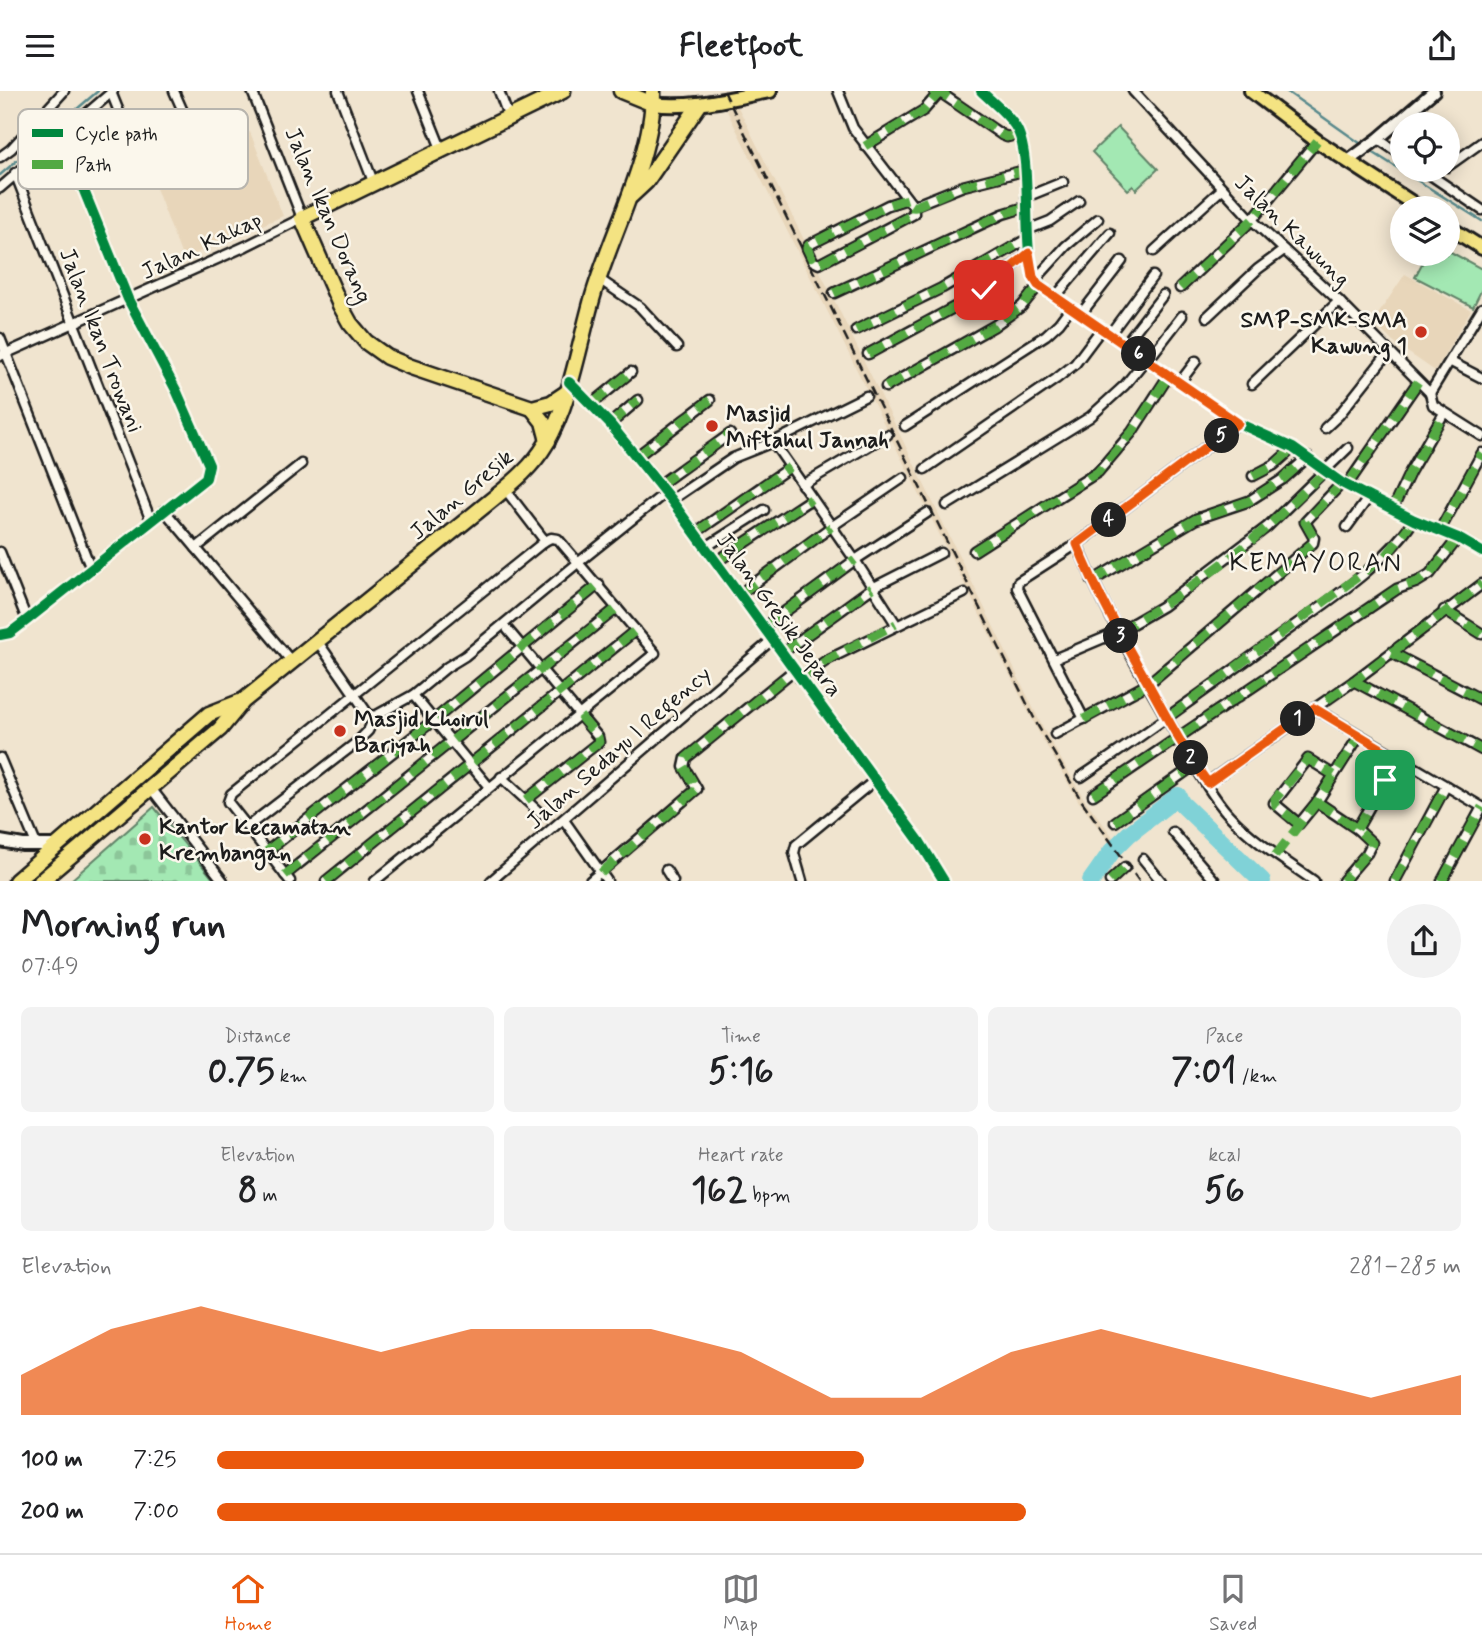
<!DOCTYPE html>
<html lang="en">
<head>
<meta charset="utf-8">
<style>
  body { margin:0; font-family:Mynerve,sans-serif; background:#f2f2f2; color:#202124; height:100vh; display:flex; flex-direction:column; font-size:26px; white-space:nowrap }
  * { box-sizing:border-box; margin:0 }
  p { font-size:23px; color:#757577 }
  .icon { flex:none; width:38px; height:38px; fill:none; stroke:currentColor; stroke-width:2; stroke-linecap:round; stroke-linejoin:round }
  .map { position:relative; height:790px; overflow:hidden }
  .panel { display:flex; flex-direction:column; background:#fff; flex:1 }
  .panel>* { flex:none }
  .controls { position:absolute; left:1390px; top:21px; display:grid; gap:14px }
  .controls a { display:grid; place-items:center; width:70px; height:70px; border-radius:50%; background:#fff; box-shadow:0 4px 18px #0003; font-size:35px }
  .pin { position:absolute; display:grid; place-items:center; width:60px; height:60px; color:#fff; margin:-30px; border-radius:14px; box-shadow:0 4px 10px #0006 }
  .km { position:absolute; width:35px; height:35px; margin:-18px; border-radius:50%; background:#222; color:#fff; font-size:19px; line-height:35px; text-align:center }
  .round { display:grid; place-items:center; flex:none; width:74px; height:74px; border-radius:37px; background:#f2f2f2 }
  .head { display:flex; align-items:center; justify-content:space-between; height:119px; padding:0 21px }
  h1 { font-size:38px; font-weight:800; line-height:52px }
  .figures { display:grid; grid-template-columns:repeat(3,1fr); gap:10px; height:119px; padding:7px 21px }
  .figures div { display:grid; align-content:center; border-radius:10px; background:#f2f2f2; text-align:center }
  .figures b { font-size:35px; font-weight:800 }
  .figures small { font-size:19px; font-weight:400 }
  .figures p { font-size:19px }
  .chart { height:196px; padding:14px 21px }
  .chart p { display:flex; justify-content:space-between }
  .chart svg { width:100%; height:126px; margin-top:7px; fill:#ea580c; opacity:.7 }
  ul { padding:0 21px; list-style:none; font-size:23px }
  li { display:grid; grid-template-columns:112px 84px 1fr; align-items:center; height:52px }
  li i { height:18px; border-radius:9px; background:#ea580c }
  header { display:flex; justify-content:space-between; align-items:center; height:91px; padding:0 21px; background:#fff; font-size:32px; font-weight:800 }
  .dock { display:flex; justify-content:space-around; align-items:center; height:98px; border-top:2px solid #e0e0e0; background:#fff; font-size:19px; color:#757577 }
  .dock a { display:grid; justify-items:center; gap:4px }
  .dock .current { color:#ea580c }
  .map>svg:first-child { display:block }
  .built { fill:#e8d6ba }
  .green { fill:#a3e8b3; stroke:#608268; stroke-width:2 }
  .cemetery { fill:url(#cemetery-stones); stroke:#608268; stroke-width:2 }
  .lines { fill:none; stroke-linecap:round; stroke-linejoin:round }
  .stream { stroke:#58898c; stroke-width:2.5 }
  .river { stroke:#80d2d7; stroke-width:18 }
  .minor-casing { stroke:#1c1c1c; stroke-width:13 }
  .tertiary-casing { stroke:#1c1c1c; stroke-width:16 }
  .primary-casing { stroke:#1c1c1c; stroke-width:18 }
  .trunk-casing { stroke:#1c1c1c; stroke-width:19 }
  .minor { stroke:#fbf7ec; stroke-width:8 }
  .tertiary { stroke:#fbf7ec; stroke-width:10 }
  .primary { stroke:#f4e382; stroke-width:12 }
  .trunk { stroke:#f4e382; stroke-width:14 }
  .rail { stroke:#1c1c1c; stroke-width:2.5; stroke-dasharray:10 5; stroke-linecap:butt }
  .quiet { stroke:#52a943; stroke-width:9; stroke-dasharray:18 9; stroke-linecap:butt }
  .cycleway-casing { stroke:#fbf7ec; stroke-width:15 }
  .cycleway { stroke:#00873e; stroke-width:10 }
  .route-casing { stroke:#fff; stroke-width:14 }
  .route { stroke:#ea580c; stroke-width:9 }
  .poi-dot { fill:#c8321e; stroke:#fbf7ec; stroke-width:2.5 }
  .labels { text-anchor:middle; stroke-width:5; stroke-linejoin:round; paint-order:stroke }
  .street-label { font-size:23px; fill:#1c1c1c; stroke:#fbf7ec }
  .poi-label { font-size:23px; font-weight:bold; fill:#1c1c1c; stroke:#fbf7ec; text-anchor:start }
  .quarter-label { font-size:26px; letter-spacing:2px; fill:#1c1c1c; stroke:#fbf7ec }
  .key { fill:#fbf7ec; stroke:#b8b5ae; stroke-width:2 }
  .key-label { font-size:19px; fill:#1c1c1c }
</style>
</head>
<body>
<header><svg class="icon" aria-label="menu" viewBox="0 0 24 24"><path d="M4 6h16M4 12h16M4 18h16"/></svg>Fleetfoot<svg class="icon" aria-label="share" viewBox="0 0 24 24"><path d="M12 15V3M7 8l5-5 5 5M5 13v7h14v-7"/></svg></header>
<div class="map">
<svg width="1482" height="790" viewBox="0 0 1482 790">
  <defs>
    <pattern id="cemetery-stones" width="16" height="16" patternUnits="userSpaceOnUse" patternTransform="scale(1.75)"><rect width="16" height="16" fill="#a3e8b3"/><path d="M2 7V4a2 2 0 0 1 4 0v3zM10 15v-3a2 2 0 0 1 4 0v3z" fill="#8cc699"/></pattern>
  </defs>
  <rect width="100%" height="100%" fill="#f0e4cf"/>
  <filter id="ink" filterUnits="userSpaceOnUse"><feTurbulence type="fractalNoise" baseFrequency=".0143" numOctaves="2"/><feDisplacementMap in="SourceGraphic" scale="14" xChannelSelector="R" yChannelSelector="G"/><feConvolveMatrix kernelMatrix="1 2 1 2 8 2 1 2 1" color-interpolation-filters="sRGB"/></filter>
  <g filter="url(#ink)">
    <!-- built -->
    <g class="built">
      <path d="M738 16 844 229 1044 639 1083 706 1119 754 1115 759 1079 711 1038 640 726 18Z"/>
      <path d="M250 41 283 125 183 168 151 84Z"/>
      <path d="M1405 183 1471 219 1435 280 1393 251 1373 231Z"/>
    </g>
    <!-- green -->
    <g class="green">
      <path d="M1118 36 1158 78 1136 99 1133 95 1128 99 1092 61Z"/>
      <path d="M1447 159 1482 178V198L1473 216 1415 186 1427 163H1447Z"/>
    </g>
    <!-- cemetery -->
    <path class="cemetery" d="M154 716 215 790H70Z"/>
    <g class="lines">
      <!-- stream -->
      <g class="stream">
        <path d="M1286 0 1364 55"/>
        <path d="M1369 59 1482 130"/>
        <path d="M0 84 98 0"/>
      </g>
      <!-- river -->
      <path class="river" d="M1091 790 1112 760 1129 743 1178 705 1181 712 1262 790"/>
      <defs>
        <g id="minor">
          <path d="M174 0 200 59"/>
          <path d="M338 0 374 93"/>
          <path d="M418 0 442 60"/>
          <path d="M499 0 509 27"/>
          <path d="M838 0 853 37 913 115 963 95 1026 79"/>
          <path d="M934 0 937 4 941 2 1002 44 1007 46 1019 43"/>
          <path d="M981 0C992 11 1007 22 1015 35 1032 59 1024 135 1030 169 1032 178 1032 186 1039 194L1238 332 1293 357 1342 392 1369 406 1414 429 1458 447 1482 461"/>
          <path d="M1133 0 1252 129 1339 210 1430 302"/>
          <path d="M111 1 142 78"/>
          <path d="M1378 48 1402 64"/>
          <path d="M865 55 924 19 937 4"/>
          <path d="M0 66 11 58 64 0"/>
          <path d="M1447 76 1482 51"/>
          <path d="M1423 79 1482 119"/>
          <path d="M15 82 151 430"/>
          <path d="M0 97 113 0"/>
          <path d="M1026 106 1063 91"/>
          <path d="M907 108 888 114 809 154 807 157 813 170 819 173 914 123V116"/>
          <path d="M1027 139 1050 130 1079 110"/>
          <path d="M1154 160 1222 98"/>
          <path d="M599 188 640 216 677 256"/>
          <path d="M1035 189 1066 155 1098 128"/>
          <path d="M1180 197 1252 129 1317 50"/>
          <path d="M834 202 1003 123 1026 116"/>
          <path d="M1056 205 1110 142"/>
          <path d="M1081 223 1122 170"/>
          <path d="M1207 226 1258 178 1284 159"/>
          <path d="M856 239 942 197 1027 148"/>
          <path d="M1110 243 1153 185"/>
          <path d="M0 247 91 478"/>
          <path d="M1125 253 1163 204"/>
          <path d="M868 263 977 204 1029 162"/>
          <path d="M0 265 246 155 302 127 252 0"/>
          <path d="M1148 269 1182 225"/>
          <path d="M1451 271 1482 287"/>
          <path d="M569 291 610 333 671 409 920 751 944 790"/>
          <path d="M1180 291 1196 270"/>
          <path d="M1252 293 1339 210"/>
          <path d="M886 296 994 235 1022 215 1039 194"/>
          <path d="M1430 302 1482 217"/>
          <path d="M1430 302 1433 314 1482 345"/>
          <path d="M592 313 631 281"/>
          <path d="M610 333 638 309"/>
          <path d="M905 335 1046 244 1059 232 1071 216"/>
          <path d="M1325 337 1339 324 1388 262"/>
          <path d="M773 351 855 469 896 533"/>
          <path d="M636 366 710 309"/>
          <path d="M925 378 1056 288 1075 273 1102 237"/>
          <path d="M1253 385 1274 374 1293 357"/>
          <path d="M659 394 730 343"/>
          <path d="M802 394 887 344"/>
          <path d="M1347 394 1418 291"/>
          <path d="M671 409 733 367 773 351 866 305"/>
          <path d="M947 414 1090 326 1125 294 1146 268"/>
          <path d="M1393 417 1410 381 1444 322"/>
          <path d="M164 419 292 571"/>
          <path d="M1347 436 1369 406"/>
          <path d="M1440 439 1482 362"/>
          <path d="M695 442 790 376"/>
          <path d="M1077 453C1105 521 1142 585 1179 648 1193 671 1211 705 1229 724 1254 751 1284 769 1314 790"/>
          <path d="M706 456 764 419"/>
          <path d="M196 457 301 373"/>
          <path d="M974 460 1098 381 1132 341 1169 284"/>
          <path d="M0 461 27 529"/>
          <path d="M716 471 811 408"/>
          <path d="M1092 490 1196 428 1249 410 1283 388 1308 366"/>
          <path d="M740 503 831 436 903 387"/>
          <path d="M1444 519 1482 543"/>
          <path d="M764 536 855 469 927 422"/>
          <path d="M508 539 598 646 599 651 526 709"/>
          <path d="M0 544 10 542 27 529 206 387 209 374 177 301 128 208 61 43"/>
          <path d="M318 551 368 623 375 625 413 604 489 696"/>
          <path d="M782 562 872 497 941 462"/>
          <path d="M1392 562 1482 609"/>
          <path d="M1054 568 1118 541 1163 515 1267 436 1348 357"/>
          <path d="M800 588 827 569 964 502"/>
          <path d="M1354 590 1482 659"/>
          <path d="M413 604 447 576 465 565 579 471 665 402"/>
          <path d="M1314 617 1482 716"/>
          <path d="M1084 628 1017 497 1018 491 1077 453 1238 332"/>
          <path d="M1055 643 1148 593 1313 452 1314 447 1305 431 1342 392"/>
          <path d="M0 667 36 753"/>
          <path d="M1334 684 1308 668 1274 712 1299 733 1317 711 1359 645"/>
          <path d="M501 686 540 722"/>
          <path d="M1081 686C1148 641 1213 594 1277 547 1326 511 1380 479 1414 429"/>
          <path d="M1207 692 1354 590 1482 493"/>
          <path d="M150 696 223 790"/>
          <path d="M1093 704 1397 498 1417 491 1430 483 1458 447"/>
          <path d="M1317 711 1357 738 1372 752 1367 762 1343 790"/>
          <path d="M564 729 607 790"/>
          <path d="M1115 731 1195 674"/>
          <path d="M247 736 356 652 368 640 375 625"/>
          <path d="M1357 738 1397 667"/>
          <path d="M1173 741 1215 790"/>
          <path d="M266 761 434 629 599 493"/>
          <path d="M1143 768 1161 790"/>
          <path d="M666 779 673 790"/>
          <path d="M285 784 617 517"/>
          <path d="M290 790 228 711 231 703 545 450"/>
          <path d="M326 790 636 539"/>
          <path d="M375 790 655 562 558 448 551 447 545 450 505 398"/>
          <path d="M491 790 773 548"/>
          <path d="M590 790 697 698 684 676 686 667 794 579"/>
          <path d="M802 790 794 762 796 754 875 689"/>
          <path d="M1110 790 1125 776"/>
          <path d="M1395 790 1446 695"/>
          <path d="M1442 790 1482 716"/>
        </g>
        <g id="tertiary">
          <path d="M1348 70 1378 48 1434 0"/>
          <path d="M0 750 23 754H57"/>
        </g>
        <g id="primary">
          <path d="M1251 0 1317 50 1420 117"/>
          <path d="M653 13C693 18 731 7 770 0"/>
          <path d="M1447 135 1482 157"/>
        </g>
        <g id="trunk">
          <path d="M563 0 302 127 340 214 350 232 366 251 387 266 411 276 532 317 551 312 566 302"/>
          <path d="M621 0 653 13"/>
          <path d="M631 105 646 91 699 14"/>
          <path d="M532 317 543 331 548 350"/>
          <path d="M16 790 209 623 242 610"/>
          <path d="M41 790 220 638 243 610 494 407C514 391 533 375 546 353 571 309 579 253 593 205 611 143 654 64 653 0"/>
        </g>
      </defs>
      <!-- minor casing -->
      <use href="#minor" class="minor-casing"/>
      <!-- tertiary casing -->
      <use href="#tertiary" class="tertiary-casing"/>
      <!-- primary casing -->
      <use href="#primary" class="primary-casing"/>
      <!-- trunk casing -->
      <use href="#trunk" class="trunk-casing"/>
      <!-- minor -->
      <use href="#minor" class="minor"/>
      <!-- tertiary -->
      <use href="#tertiary" class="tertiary"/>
      <!-- primary -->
      <use href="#primary" class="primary"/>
      <!-- trunk -->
      <use href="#trunk" class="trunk"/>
      <!-- rail -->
      <path class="rail" d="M724 0 1038 635 1081 709 1139 790"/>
      <!-- quiet -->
      <g class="quiet">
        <path d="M934 0 937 4 941 2 1002 44 1007 46 1019 43"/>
        <path d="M865 55 924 19 937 4"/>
        <path d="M907 108 888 114 809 154 807 157 813 170 819 173 914 123V116"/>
        <path d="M911 114 914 116 963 95 1026 79"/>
        <path d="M1180 197 1252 129 1317 50"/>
        <path d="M834 202 1003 123 1026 116"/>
        <path d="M856 239 942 197 1027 148"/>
        <path d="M868 263 977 204 1029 162"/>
        <path d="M886 296 994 235 1022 215 1039 194"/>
        <path d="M592 313 631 281"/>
        <path d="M610 333 638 309"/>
        <path d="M636 366 710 309"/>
        <path d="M1253 385 1274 374 1293 357"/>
        <path d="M659 394 730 343"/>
        <path d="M1347 394 1418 291"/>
        <path d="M1393 417 1410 381 1442 326"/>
        <path d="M1414 429 1386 465 1167 627 1207 692 1354 590 1482 493"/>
        <path d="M1440 439 1482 362"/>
        <path d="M695 442 790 376"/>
        <path d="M974 460 1098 381 1132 341 1169 284"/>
        <path d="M716 471 811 408"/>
        <path d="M1092 490 1196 428 1249 410 1283 388 1308 366"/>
        <path d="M740 503 831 436"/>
        <path d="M1444 519 1482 543"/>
        <path d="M764 536 855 469"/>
        <path d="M1118 541C1171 510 1223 476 1268 435 1288 417 1307 397 1327 379"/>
        <path d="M782 562 872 497"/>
        <path d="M1392 562 1482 609"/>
        <path d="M800 588 827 569 896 533"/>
        <path d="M1354 590 1482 659"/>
        <path d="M1084 628 1148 593 1313 452 1314 447 1305 431 1342 392"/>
        <path d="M1093 704 1397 498 1417 491 1430 483 1458 447"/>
        <path d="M526 709 599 651 598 646 578 623"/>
        <path d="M1317 711 1357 738 1372 752 1367 762 1343 790"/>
        <path d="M1115 731 1195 674"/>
        <path d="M1299 733 1276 715 1275 708 1308 668 1334 684"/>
        <path d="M1357 738 1397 667"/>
        <path d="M266 761 434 629 599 493"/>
        <path d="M1275 765 1317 711 1359 645"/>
        <path d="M601 782 697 698 684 676 686 667 794 579"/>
        <path d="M285 784 617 517"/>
        <path d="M326 790 636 539"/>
        <path d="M1110 790 1125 776"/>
        <path d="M1395 790 1446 695"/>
        <path d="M1442 790 1482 716"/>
      </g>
      <defs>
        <g id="cycleway">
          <path d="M981 0C992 11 1007 22 1015 35 1032 59 1024 135 1030 169 1032 178 1032 186 1039 194L1238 332 1293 357 1342 392 1369 406 1414 429 1458 447 1482 461"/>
          <path d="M569 291 610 333 671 409 920 751 944 790"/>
          <path d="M0 544 10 542 27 529 206 387 209 374 177 301 128 208 61 43"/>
        </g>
      </defs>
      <!-- cycleway casing -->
      <use href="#cycleway" class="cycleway-casing"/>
      <!-- cycleway -->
      <use href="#cycleway" class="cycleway"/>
    </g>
  </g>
  <g class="lines" filter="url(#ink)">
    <defs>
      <path id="route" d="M984 199 1029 162 1033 186 1038 194 1238 332 1077 453C1097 503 1123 548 1149 594 1167 627 1185 661 1208 692L1314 617 1397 667 1385 689"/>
    </defs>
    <!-- route casing -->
    <use href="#route" class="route-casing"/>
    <!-- route -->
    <use href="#route" class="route"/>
  </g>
  <!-- markers -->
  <g class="poi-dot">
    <circle cx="1421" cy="241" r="7"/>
    <circle cx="712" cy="335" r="7"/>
    <circle cx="340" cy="640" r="7"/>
    <circle cx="145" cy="748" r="7"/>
  </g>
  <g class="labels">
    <!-- street labels -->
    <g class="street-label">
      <text transform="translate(329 124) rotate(67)" y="8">Jalan Ikan Dorang</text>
      <text transform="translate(1293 139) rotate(44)" y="8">Jalan Kawung</text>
      <text transform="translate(201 154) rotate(-25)" y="8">Jalan Kakap</text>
      <text transform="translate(102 249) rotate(69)" y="8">Jalan Ikan Trowani</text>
      <text transform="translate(461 403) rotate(-40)" y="8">Jalan Gresik</text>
      <text transform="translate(780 523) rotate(54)" y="8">Jalan Gresik Jepara</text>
      <text transform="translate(618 656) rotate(-41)" y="8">Jalan Sedayu I Regency</text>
    </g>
    <!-- poi labels -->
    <g class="poi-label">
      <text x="1407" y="236" text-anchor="end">SMP-SMK-SMA<tspan x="1407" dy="26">Kawung 1</tspan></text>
      <text x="726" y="330">Masjid<tspan x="726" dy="26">Miftahul Jannah</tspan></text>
      <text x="354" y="635">Masjid Khoirul<tspan x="354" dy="26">Bariyah</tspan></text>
      <text x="159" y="743">Kantor Kecamatan<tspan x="159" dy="26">Krembangan</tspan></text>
    </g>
    <!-- quarter labels -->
    <g class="quarter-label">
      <text x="1316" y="480">KEMAYORAN</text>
    </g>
  </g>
  <!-- legend -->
  <rect x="18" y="18" width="230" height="80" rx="10" class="key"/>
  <rect x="32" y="38" width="31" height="8" fill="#00873e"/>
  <rect x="32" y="69" width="31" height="9" fill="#52a943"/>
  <g class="key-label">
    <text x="75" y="49">Cycle path</text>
    <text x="75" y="80">Path</text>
  </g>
</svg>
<div class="controls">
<a><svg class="icon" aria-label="locate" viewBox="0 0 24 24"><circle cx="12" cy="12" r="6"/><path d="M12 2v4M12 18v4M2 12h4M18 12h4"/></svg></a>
<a><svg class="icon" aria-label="layers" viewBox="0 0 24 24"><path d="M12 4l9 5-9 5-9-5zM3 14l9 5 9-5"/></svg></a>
</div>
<div class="pin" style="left:1385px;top:689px;background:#1e9e55"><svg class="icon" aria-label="arrive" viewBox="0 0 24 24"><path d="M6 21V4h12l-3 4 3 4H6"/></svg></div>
<div class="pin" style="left:984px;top:199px;background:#d93025"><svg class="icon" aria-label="check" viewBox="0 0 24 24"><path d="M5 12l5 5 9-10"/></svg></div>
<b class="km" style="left:1298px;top:628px">1</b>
<b class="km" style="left:1191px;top:667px">2</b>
<b class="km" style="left:1121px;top:545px">3</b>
<b class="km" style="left:1109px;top:429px">4</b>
<b class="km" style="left:1222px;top:345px">5</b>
<b class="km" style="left:1139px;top:263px">6</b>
</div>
<section class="panel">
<div class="head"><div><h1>Morning run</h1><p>07:49</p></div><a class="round"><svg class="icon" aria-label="share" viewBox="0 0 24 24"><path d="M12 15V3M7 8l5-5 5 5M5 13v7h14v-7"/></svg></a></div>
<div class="figures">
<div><p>Distance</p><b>0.75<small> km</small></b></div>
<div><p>Time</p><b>5:16</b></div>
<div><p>Pace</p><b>7:01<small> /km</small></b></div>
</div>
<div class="figures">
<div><p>Elevation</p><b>8<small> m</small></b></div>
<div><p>Heart rate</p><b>162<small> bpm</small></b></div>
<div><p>kcal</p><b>56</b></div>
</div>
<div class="chart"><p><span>Elevation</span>281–285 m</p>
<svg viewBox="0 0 160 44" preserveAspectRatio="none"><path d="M0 44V30L10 14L20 6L30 14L40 22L50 14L60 14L70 14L80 22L90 38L100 38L110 22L120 14L130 22L140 30L150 38L160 30V44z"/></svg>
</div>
<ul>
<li><b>100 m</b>7:25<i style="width:52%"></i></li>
<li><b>200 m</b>7:00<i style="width:65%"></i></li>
</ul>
</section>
<nav class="dock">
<a class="current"><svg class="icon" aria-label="home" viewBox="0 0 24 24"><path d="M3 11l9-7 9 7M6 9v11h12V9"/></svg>Home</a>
<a><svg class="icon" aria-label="map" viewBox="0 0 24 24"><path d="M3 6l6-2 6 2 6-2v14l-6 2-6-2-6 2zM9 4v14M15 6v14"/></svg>Map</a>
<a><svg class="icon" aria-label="saved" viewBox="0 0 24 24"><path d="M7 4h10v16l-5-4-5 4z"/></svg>Saved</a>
</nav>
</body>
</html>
